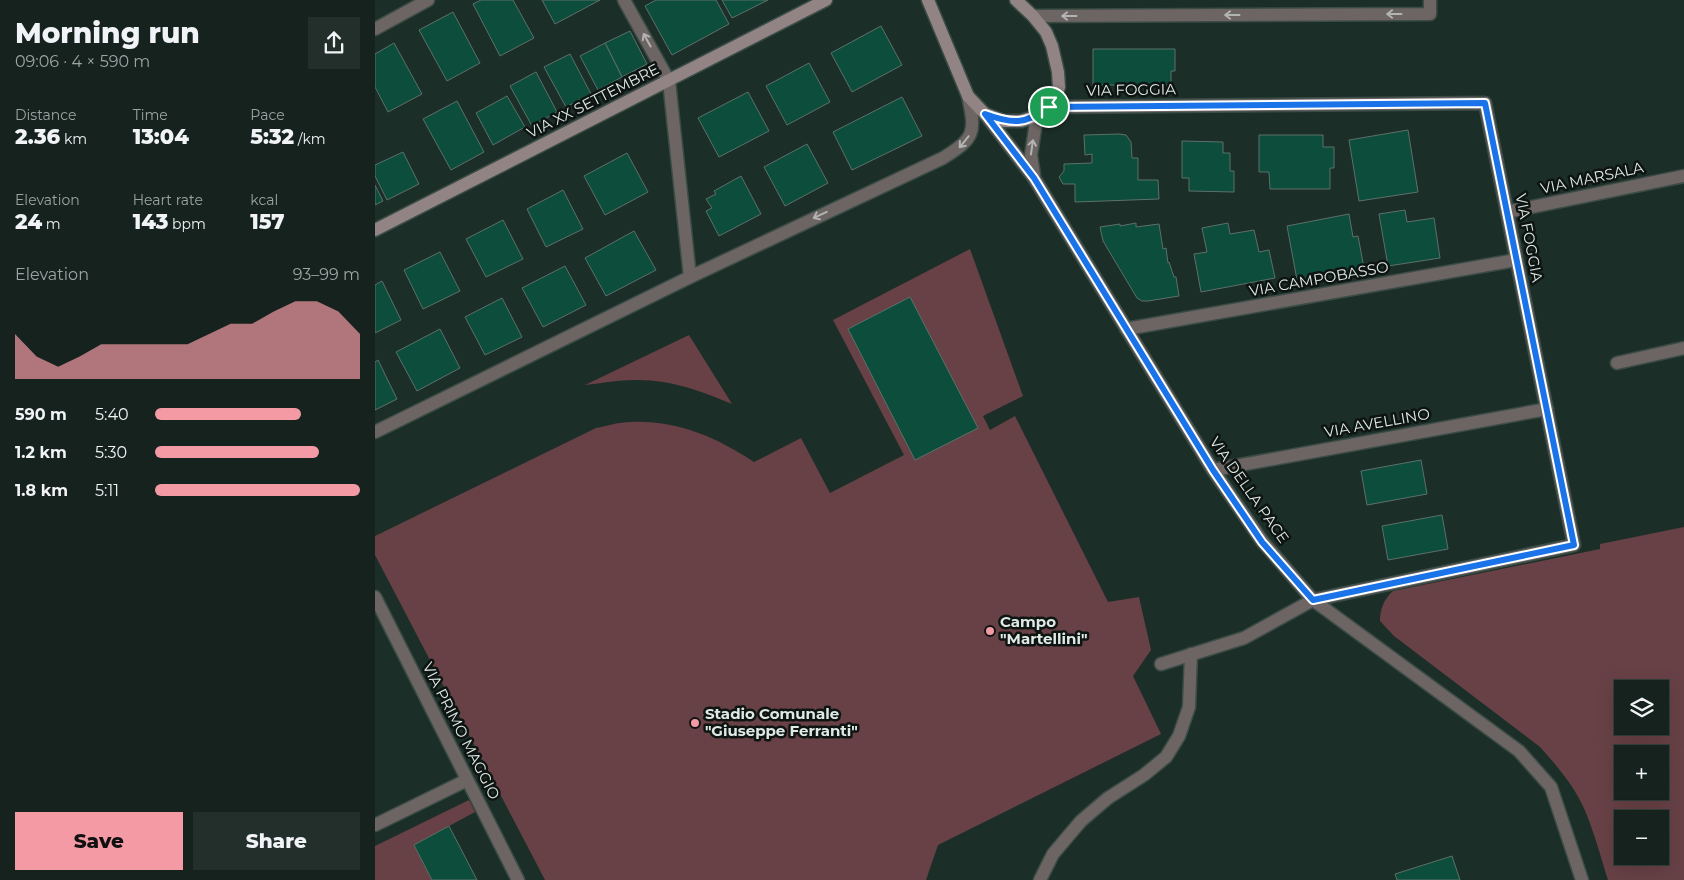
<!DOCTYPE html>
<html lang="en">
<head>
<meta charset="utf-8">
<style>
  body { margin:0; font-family:Montserrat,sans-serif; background:#222f2b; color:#f1f3f6; height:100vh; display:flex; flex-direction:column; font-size:19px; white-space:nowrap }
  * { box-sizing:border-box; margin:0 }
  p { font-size:16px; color:#9da4a4 }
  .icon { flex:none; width:28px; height:28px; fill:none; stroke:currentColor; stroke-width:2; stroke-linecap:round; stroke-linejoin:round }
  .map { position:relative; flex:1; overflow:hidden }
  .side { display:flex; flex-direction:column; background:#15221e; width:375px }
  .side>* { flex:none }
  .tools { position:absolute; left:1239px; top:680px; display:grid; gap:10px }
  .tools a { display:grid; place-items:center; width:55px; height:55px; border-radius:0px; background:#15221e; box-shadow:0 5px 20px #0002,0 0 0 1px #343f3c; font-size:25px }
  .pin { position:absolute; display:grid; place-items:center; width:42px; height:42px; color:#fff; margin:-21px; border:2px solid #fff; border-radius:50%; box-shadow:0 1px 5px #0007 }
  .round { display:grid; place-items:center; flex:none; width:52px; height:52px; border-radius:0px; background:#222f2b }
  .overview { display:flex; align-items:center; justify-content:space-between; height:85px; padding:0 15px }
  h1 { font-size:28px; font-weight:800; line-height:38px }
  .metrics { display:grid; grid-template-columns:repeat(3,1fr); gap:8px; height:85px; padding:5px 15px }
  .metrics div { display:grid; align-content:center }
  .metrics b { font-size:21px; font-weight:800 }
  .metrics small { font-size:14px; font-weight:400 }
  .metrics p { font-size:14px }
  .chart { height:140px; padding:10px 15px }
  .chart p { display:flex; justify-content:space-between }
  .chart svg { width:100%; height:90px; margin-top:5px; fill:#f49aa4; opacity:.7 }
  .cta { display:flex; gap:10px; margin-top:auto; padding:10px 15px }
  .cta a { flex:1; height:58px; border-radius:0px; background:#f49aa4; color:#111; font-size:20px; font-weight:800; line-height:58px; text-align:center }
  .cta a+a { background:#222f2b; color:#f1f3f6 }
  ul { padding:0 15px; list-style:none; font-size:16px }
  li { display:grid; grid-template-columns:80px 60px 1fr; align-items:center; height:38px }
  li i { height:12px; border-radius:6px; background:#f49aa4 }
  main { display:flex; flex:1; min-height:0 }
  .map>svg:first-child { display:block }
  .green { fill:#674145; fill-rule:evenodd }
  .building { fill:#0c4d3c; stroke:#5d7069 }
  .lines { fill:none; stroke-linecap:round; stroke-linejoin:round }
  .minor-casing { stroke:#3b4c46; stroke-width:15 }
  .tertiary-casing { stroke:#3b4c46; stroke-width:15 }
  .secondary-casing { stroke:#3b4c46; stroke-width:15 }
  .minor { stroke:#6d6464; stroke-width:12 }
  .tertiary { stroke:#6d6464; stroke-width:12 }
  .secondary { stroke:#928485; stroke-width:12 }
  .oneway { stroke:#b1b4b2 }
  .route-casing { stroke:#fff; stroke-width:10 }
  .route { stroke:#1a73e8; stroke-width:6 }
  .poi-dot { fill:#f49aa4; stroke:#0d1411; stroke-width:2 }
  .labels { text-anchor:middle; stroke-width:5; stroke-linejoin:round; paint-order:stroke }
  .street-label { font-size:15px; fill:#dfeae6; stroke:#0d1411 }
  .poi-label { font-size:15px; font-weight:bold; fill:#dfeae6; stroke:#0d1411; text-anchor:start }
</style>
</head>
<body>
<main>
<section class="side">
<div class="overview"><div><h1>Morning run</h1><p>09:06 · 4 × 590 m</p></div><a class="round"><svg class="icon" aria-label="share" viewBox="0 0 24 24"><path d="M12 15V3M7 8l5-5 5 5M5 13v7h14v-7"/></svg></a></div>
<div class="metrics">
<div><p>Distance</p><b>2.36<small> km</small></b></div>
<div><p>Time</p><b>13:04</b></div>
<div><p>Pace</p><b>5:32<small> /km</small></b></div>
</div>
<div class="metrics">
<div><p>Elevation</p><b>24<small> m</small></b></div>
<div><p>Heart rate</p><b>143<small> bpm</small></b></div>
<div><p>kcal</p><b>157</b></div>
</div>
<div class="chart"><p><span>Elevation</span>93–99 m</p>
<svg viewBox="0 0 160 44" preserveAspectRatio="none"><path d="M0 44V22L10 33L20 38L30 33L40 27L50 27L60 27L70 27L80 27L90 22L100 17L110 17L120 11L130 6L140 6L150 11L160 22V44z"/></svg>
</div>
<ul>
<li><b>590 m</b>5:40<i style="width:71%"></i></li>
<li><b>1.2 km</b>5:30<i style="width:80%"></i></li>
<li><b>1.8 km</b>5:11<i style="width:100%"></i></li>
</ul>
<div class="cta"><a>Save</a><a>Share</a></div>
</section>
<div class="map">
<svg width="1309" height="880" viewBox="0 0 1309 880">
  <rect width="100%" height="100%" fill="#1c2e28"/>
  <!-- green -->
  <g class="green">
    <path d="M595 249 648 396 608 416 615 430 640 416 733 602 764 597 776 650 758 676 786 734 563 845 551 880H170L0 555V536L221 428C232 426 244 422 255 422 302 420 341 437 379 462L426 438 455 493 529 455 458 320Z"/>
    <path d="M314 335 357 404C327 391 293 379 260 380 244 380 227 383 210 385Z"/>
    <path d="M1309 527V880H1233C1226 858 1220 835 1211 813 1201 788 1183 767 1165 747L1019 636 1005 621C1005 609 1009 599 1018 591L1225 549V544ZM1248 689H1285V726H1248ZM1248 754H1285V791H1248ZM1248 819H1285V856H1248Z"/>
    <path d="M94 800 100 812 39 845 57 880H0V846Z"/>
  </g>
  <!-- building -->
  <g class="building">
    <path d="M106 0H138L159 38 125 56 98 4Z"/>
    <path d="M167 0H225L180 24Z"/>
    <path d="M281 0H341L354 24 297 55 270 6Z"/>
    <path d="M347 0H393L357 18Z"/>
    <path d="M78 12 105 63 72 81 44 30Z"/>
    <path d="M506 26 527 65 477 92 456 53Z"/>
    <path d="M255 31 272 64 247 77 230 43Z"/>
    <path d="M19 43 47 94 13 112 0 87V54Z"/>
    <path d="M230 43 247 77 223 90 205 56Z"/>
    <path d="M718 49H800V71H796V85H718Z"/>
    <path d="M195 54 216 94 191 107 169 67Z"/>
    <path d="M434 63 455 102 412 125 391 86Z"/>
    <path d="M161 72 182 112 157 126 135 86Z"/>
    <path d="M373 92 394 131 344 157 323 118Z"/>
    <path d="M132 96 150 127 118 145 101 113Z"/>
    <path d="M527 97 547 136 477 170 458 132Z"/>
    <path d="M82 101 109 152 76 170 48 119Z"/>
    <path d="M1033 130 1043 192 984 201 974 140Z"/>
    <path d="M744 134 751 135 756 142 757 158H763V180H783L784 199 700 202V184H688L684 177 689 171V164L717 163V154L710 155 709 135Z"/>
    <path d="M884 135H948V147H959V168H955V189H895L894 172H884Z"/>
    <path d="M807 141 848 142V153H855V171H859V192L814 191V178H807Z"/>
    <path d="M432 144 453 183 410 206 389 167Z"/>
    <path d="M28 152 44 184 12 200 0 176V165Z"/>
    <path d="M252 153 273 192 230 215 209 176Z"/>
    <path d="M366 176 386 214 344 236 331 211 337 208 331 199 341 194 339 191Z"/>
    <path d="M0 185 8 201 0 205Z"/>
    <path d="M188 190 208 229 171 247 152 209Z"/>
    <path d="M1030 210 1032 222 1059 218 1065 258 1013 266 1004 214Z"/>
    <path d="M974 214 978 237 983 236 989 268 922 280 912 226Z"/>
    <path d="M128 220 148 259 111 277 91 239Z"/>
    <path d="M761 223V227L784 224 788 249 791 248 793 263 794 262 799 277H801L804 296 773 301H767L762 298 728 241 725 227 745 224V226Z"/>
    <path d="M853 223 855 234 879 230 884 252 894 250 900 278 826 292 819 254 832 252 827 228Z"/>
    <path d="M259 231 281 270 231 296 210 258Z"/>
    <path d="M65 252 85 291 48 309 29 270Z"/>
    <path d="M190 266 211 305 168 327 147 288Z"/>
    <path d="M7 281 26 320 0 333V285Z"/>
    <path d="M535 297 603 428 540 460 473 329Z"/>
    <path d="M127 298 147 337 110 355 90 317Z"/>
    <path d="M65 329 85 368 42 391 21 352Z"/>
    <path d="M3 360 22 399 0 410V362Z"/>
    <path d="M1046 460 1052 494 992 505 986 471Z"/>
    <path d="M1067 515 1073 549 1013 560 1007 526Z"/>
    <path d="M74 826 102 880H57L39 845Z"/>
    <path d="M1077 856 1085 880H1022L1020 874Z"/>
  </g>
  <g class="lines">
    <defs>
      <g id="minor">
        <path d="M249 0 294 81 315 277"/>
        <path d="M658 16 1055 14V0"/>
        <path d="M0 29 53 0"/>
        <path d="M674 107 1110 103 1199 545 938 600 869 638 786 664"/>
        <path d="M1132 212 1309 176"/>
        <path d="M751 329 1141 260"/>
        <path d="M1242 363 1309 348"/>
        <path d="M0 432 315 277 568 158C600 138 601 133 593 96"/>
        <path d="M838 470 1172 409"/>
        <path d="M0 597 143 880"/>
        <path d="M0 825 92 780"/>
        <path d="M665 880 678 854 706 821 733 798 769 775 791 757 804 736 814 707 816 654"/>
      </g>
      <g id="tertiary">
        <path d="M610 114 659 178 838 470 887 541 938 600 1144 751 1176 787 1207 880"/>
        <path d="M659 175 656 155 662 116"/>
      </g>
      <g id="secondary">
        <path d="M553 0 593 96 610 114 629 121H646L662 116 674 107 680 99 684 87 683 72 677 46 671 32 658 16 641 0"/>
        <path d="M0 230 451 0"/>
      </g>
    </defs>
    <!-- minor casing -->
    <use href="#minor" class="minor-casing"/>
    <!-- tertiary casing -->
    <use href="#tertiary" class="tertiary-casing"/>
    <!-- secondary casing -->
    <use href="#secondary" class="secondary-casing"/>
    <!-- minor -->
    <use href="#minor" class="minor"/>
    <!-- tertiary -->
    <use href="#tertiary" class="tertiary"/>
    <!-- secondary -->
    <use href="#secondary" class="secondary"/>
  </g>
  <!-- one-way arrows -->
  <defs><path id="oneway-shaft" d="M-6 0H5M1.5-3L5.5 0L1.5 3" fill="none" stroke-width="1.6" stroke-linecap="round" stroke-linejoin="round" transform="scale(1.25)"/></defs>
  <g class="oneway">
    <use href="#oneway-shaft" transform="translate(1019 14) rotate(180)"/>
    <use href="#oneway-shaft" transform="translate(857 15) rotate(180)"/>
    <use href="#oneway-shaft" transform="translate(694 16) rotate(180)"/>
    <use href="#oneway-shaft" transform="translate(272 40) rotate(-119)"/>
    <use href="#oneway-shaft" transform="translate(589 142) rotate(129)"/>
    <use href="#oneway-shaft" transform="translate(657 147) rotate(-82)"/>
    <use href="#oneway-shaft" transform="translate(445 215) rotate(155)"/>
  </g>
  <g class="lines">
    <defs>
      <path id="route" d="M1110 103 1199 545 938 600 887 542 838 470 659 178 610 114C637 124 650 125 674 107Z"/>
    </defs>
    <!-- route casing -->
    <use href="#route" class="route-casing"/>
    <!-- route -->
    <use href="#route" class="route"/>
  </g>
  <!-- markers -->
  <g class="poi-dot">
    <circle cx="615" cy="631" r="5"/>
    <circle cx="320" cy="723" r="5"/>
  </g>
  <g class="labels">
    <!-- street labels -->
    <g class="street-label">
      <text transform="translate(756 90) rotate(-1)" y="5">VIA FOGGIA</text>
      <text transform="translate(218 101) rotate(-27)" y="5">VIA XX SETTEMBRE</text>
      <text transform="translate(1217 178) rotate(-12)" y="5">VIA MARSALA</text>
      <text transform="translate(1154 238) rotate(79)" y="5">VIA FOGGIA</text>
      <text transform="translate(944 279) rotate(-10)" y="5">VIA CAMPOBASSO</text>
      <text transform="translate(1002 423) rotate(-10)" y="5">VIA AVELLINO</text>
      <text transform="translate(874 490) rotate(55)" y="5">VIA DELLA PACE</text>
      <text transform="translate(86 731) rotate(63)" y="5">VIA PRIMO MAGGIO</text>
    </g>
    <!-- poi labels -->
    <g class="poi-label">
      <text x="625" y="627">Campo<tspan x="625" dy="17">"Martellini"</tspan></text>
      <text x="330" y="719">Stadio Comunale<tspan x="330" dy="17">"Giuseppe Ferranti"</tspan></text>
    </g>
  </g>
</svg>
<div class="tools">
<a><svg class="icon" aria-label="layers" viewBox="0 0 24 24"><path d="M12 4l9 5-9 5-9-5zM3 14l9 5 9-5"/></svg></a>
<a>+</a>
<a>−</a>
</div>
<div class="pin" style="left:674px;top:107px;background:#1e9e55"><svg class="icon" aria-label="arrive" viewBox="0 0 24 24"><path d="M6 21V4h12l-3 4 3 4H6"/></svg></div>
</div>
</main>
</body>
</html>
